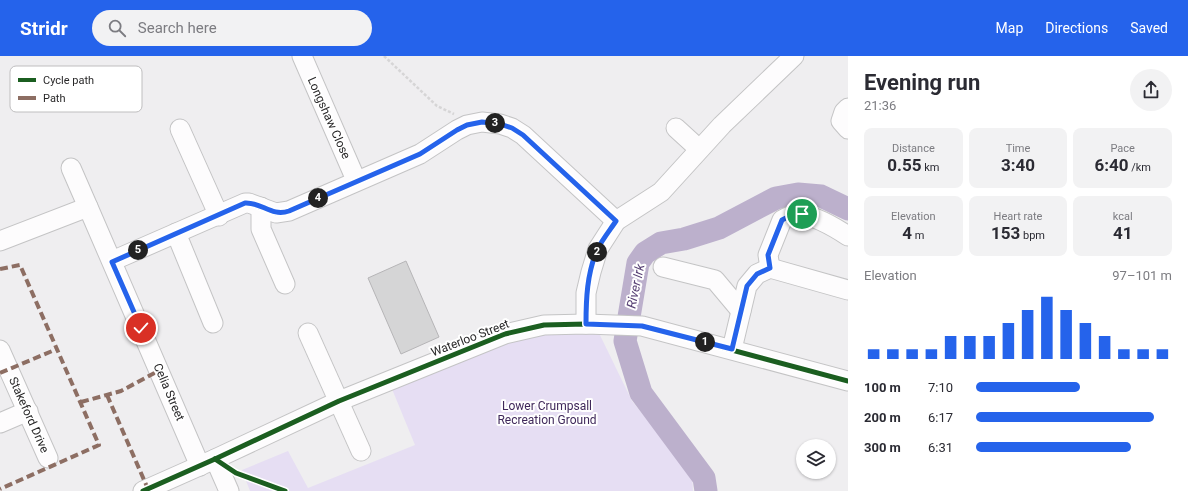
<!DOCTYPE html>
<html lang="en">
<head>
<meta charset="utf-8">
<style>
  body { margin:0; font-family:Roboto,sans-serif; background:#f2f2f3; color:#2b2b33; height:100vh; display:flex; flex-direction:column; font-size:15px; white-space:nowrap }
  * { box-sizing:border-box; margin:0 }
  p { font-size:13px; color:#7c7c81 }
  .icon { flex:none; width:22px; height:22px; fill:none; stroke:currentColor; stroke-width:2; stroke-linecap:round; stroke-linejoin:round }
  .map { position:relative; flex:1; overflow:hidden }
  .panel { display:flex; flex-direction:column; background:#fff; width:340px }
  .panel>* { flex:none }
  .controls { position:absolute; left:796px; top:383px; display:grid; gap:8px }
  .controls a { display:grid; place-items:center; width:40px; height:40px; border-radius:50%; background:#fff; box-shadow:0 1px 3px #0004; font-size:20px }
  .pin { position:absolute; display:grid; place-items:center; width:34px; height:34px; color:#fff; margin:-17px; border:2px solid #fff; border-radius:50%; box-shadow:0 1px 4px #0007 }
  .km { position:absolute; width:20px; height:20px; margin:-10px; border-radius:50%; background:#222; color:#fff; font-size:11px; line-height:20px; text-align:center }
  .round { display:grid; place-items:center; flex:none; width:42px; height:42px; border-radius:21px; background:#f2f2f3 }
  .summary { display:flex; align-items:center; justify-content:space-between; height:68px; padding:0 16px }
  h1 { font-size:22px; font-weight:700; line-height:30px }
  .stats { display:grid; grid-template-columns:repeat(3,1fr); gap:6px; height:68px; padding:4px 16px }
  .stats div { display:grid; align-content:center; border-radius:8px; background:#f2f2f3; text-align:center }
  .stats b { font-size:17px; font-weight:700 }
  .stats small { font-size:11px; font-weight:400 }
  .stats p { font-size:11px }
  .chart { height:112px; padding:8px 16px }
  .chart p { display:flex; justify-content:space-between }
  .chart svg { width:100%; height:72px; margin-top:4px; stroke:#2563eb; stroke-width:6 }
  ul { padding:0 16px; list-style:none; font-size:13px }
  li { display:grid; grid-template-columns:64px 48px 1fr; align-items:center; height:30px }
  li i { height:10px; border-radius:5px; background:#2563eb }
  header { display:flex; align-items:center; gap:24px; box-sizing:border-box; height:56px; padding:0 20px; background:#2563eb; color:#fff }
  header strong { font-size:19px }
  nav { display:flex; gap:22px; margin-inline-start:auto; font-size:14px }
  .search { width:280px; height:36px; background:#f2f2f3; display:flex; align-items:center; gap:10px; box-sizing:border-box; padding:0 14px; border-radius:22px; color:#7c7c81; font-size:15px }
  main { display:flex; flex:1; min-height:0 }
  .map>svg:first-child { display:block }
  .green { fill:#e6def3 }
  .lines { fill:none; stroke-linecap:round; stroke-linejoin:round }
  .river { stroke:#bcb0cc; stroke-width:23 }
  .building { fill:#d5d5d6; stroke:#b6b5b7 }
  .minor-casing { stroke:#c4c4c5; stroke-width:21 }
  .path { stroke:#d6d5d6; stroke-width:2.5; stroke-dasharray:3 2; stroke-linecap:butt }
  .minor { stroke:#fdfcfd; stroke-width:19 }
  .quiet { stroke:#8d6e63; stroke-width:4; stroke-dasharray:8 4; stroke-linecap:butt }
  .cycleway-casing { stroke:#fff; stroke-width:8 }
  .cycleway { stroke:#1b5e20; stroke-width:5 }
  .route-casing { stroke:#fff; stroke-width:8 }
  .route { stroke:#2563eb; stroke-width:5 }
  .labels { text-anchor:middle; stroke-width:4; stroke-linejoin:round; paint-order:stroke }
  .street-label { font-size:12px; fill:#292829; stroke:#fff }
  .park-label { font-size:12px; fill:#3f285a; stroke:#fff }
  .water-label { font-size:13px; font-style:italic; fill:#563f73; stroke:#fff }
  .key { fill:#fff; stroke:#bfbebf; stroke-width:1 }
  .key-label { font-size:11px; fill:#292829 }
</style>
</head>
<body>
<header>
<strong>Stridr</strong>
<div class="search"><svg class="icon" aria-label="search" viewBox="0 0 24 24"><circle cx="10" cy="10" r="6"/><path d="M15 15l6 6"/></svg>Search here</div>
<nav><a>Map</a><a>Directions</a><a>Saved</a></nav>
</header>
<main>
<div class="map">
<svg width="848" height="435" viewBox="0 0 848 435">
  <rect width="100%" height="100%" fill="#efeef0"/>
  <!-- green -->
  <path class="green" d="M598 275 632 345 692 419 693 435H250L242 414 288 395 308 432 415 389 392 333 467 297 538 278Z"/>
  <g class="lines">
    <!-- river -->
    <path class="river" d="M706 435 704 422 641 337 625 285 638 207 645 197 661 187 684 183 719 172 776 142 798 138 821 140 848 153"/>
  </g>
  <!-- building -->
  <path class="building" d="M406 205 439 281 401 298 368 222Z"/>
  <g class="lines">
    <defs>
      <g id="minor">
        <path d="M302 0 356 124"/>
        <path d="M848 52 844 56 841 65 848 73"/>
        <path d="M676 72 699 93"/>
        <path d="M180 73 219 160"/>
        <path d="M71 112 88 151"/>
        <path d="M261 151V173L285 228"/>
        <path d="M176 177 213 267"/>
        <path d="M0 185 88 151 200 410"/>
        <path d="M112 205 245 147H249L276 157 289 155 420 98 457 74 467 69 482 66 500 68 512 72 523 79 616 165"/>
        <path d="M663 211 715 224 741 255"/>
        <path d="M770 212 768 199 782 164C785 162 790 160 793 159 808 155 836 172 848 180"/>
        <path d="M586 268V237L591 216 598 193 616 165 661 136 722 69 794 0"/>
        <path d="M308 277 361 395"/>
        <path d="M732 293 747 230 757 218 770 212 848 234"/>
        <path d="M0 294 48 402"/>
        <path d="M0 367 28 355"/>
        <path d="M215 403 229 435"/>
        <path d="M143 435 215 403 339 345 505 278 544 269 586 268 642 270 848 325"/>
      </g>
    </defs>
    <!-- minor casing -->
    <use href="#minor" class="minor-casing"/>
    <!-- path -->
    <path class="path" d="M384 0 437 50 454 58"/>
    <!-- minor -->
    <use href="#minor" class="minor"/>
    <!-- quiet -->
    <g class="quiet">
      <path d="M0 213 20 209 99 389 0 433"/>
      <path d="M0 317 57 293"/>
      <path d="M107 339 148 433"/>
      <path d="M81 346 121 335 160 314"/>
    </g>
    <defs>
      <g id="cycleway">
        <path d="M112 205 245 147H249L276 157 289 155 420 98 457 74 467 69 482 66 500 68 512 72 523 79 616 165"/>
        <path d="M215 403 236 417 285 435"/>
        <path d="M143 435 215 403 339 345 505 278 544 269 586 268 642 270 848 325"/>
      </g>
    </defs>
    <!-- cycleway casing -->
    <use href="#cycleway" class="cycleway-casing"/>
    <!-- cycleway -->
    <use href="#cycleway" class="cycleway"/>
  </g>
  <g class="lines">
    <defs>
      <path id="route" d="M141 272 112 206 245 147C262 146 271 161 289 155L420 98 457 74 467 69 482 66 500 68 512 72 523 79 616 165C610 174 602 184 597 194 587 218 586 243 586 268L642 270 732 293 747 230 757 218 770 212 768 199 782 164 794 158H802"/>
    </defs>
    <!-- route casing -->
    <use href="#route" class="route-casing"/>
    <!-- route -->
    <use href="#route" class="route"/>
  </g>
  <g class="labels">
    <!-- street labels -->
    <g class="street-label">
      <text transform="translate(329 62) rotate(66)" y="4">Longshaw Close</text>
      <text transform="translate(470 282) rotate(-21)" y="4">Waterloo Street</text>
      <text transform="translate(169 336) rotate(67)" y="4">Celia Street</text>
      <text transform="translate(29 359) rotate(66)" y="4">Stakeford Drive</text>
    </g>
    <!-- park labels -->
    <g class="park-label">
      <text x="547" y="354">Lower Crumpsall<tspan x="547" dy="14">Recreation Ground</tspan></text>
    </g>
    <!-- water labels -->
    <g class="water-label">
      <text transform="translate(635 230) rotate(-78)" y="5">River Irk</text>
    </g>
  </g>
  <!-- legend -->
  <rect x="10" y="10" width="132" height="46" rx="6" class="key"/>
  <rect x="18" y="22" width="18" height="4" fill="#1b5e20"/>
  <rect x="18" y="40" width="18" height="4" fill="#8d6e63"/>
  <g class="key-label">
    <text x="43" y="28">Cycle path</text>
    <text x="43" y="46">Path</text>
  </g>
</svg>
<div class="controls">
<a><svg class="icon" aria-label="layers" viewBox="0 0 24 24"><path d="M12 4l9 5-9 5-9-5zM3 14l9 5 9-5"/></svg></a>
</div>
<div class="pin" style="left:802px;top:158px;background:#1e9e55"><svg class="icon" aria-label="arrive" viewBox="0 0 24 24"><path d="M6 21V4h12l-3 4 3 4H6"/></svg></div>
<div class="pin" style="left:141px;top:272px;background:#d93025"><svg class="icon" aria-label="check" viewBox="0 0 24 24"><path d="M5 12l5 5 9-10"/></svg></div>
<b class="km" style="left:705px;top:286px">1</b>
<b class="km" style="left:597px;top:196px">2</b>
<b class="km" style="left:495px;top:67px">3</b>
<b class="km" style="left:318px;top:142px">4</b>
<b class="km" style="left:138px;top:194px">5</b>
</div>
<section class="panel">
<div class="summary"><div><h1>Evening run</h1><p>21:36</p></div><a class="round"><svg class="icon" aria-label="share" viewBox="0 0 24 24"><path d="M12 15V3M7 8l5-5 5 5M5 13v7h14v-7"/></svg></a></div>
<div class="stats">
<div><p>Distance</p><b>0.55<small> km</small></b></div>
<div><p>Time</p><b>3:40</b></div>
<div><p>Pace</p><b>6:40<small> /km</small></b></div>
</div>
<div class="stats">
<div><p>Elevation</p><b>4<small> m</small></b></div>
<div><p>Heart rate</p><b>153<small> bpm</small></b></div>
<div><p>kcal</p><b>41</b></div>
</div>
<div class="chart"><p><span>Elevation</span>97–101 m</p>
<svg viewBox="0 0 160 44" preserveAspectRatio="none"><path d="M5 44V38M15 44V38M25 44V38M35 44V38M45 44V30M55 44V30M65 44V30M75 44V22M85 44V14M95 44V6M105 44V14M115 44V22M125 44V30M135 44V38M145 44V38M155 44V38"/></svg>
</div>
<ul>
<li><b>100 m</b>7:10<i style="width:53%"></i></li>
<li><b>200 m</b>6:17<i style="width:91%"></i></li>
<li><b>300 m</b>6:31<i style="width:79%"></i></li>
</ul>
</section>
</main>
</body>
</html>
